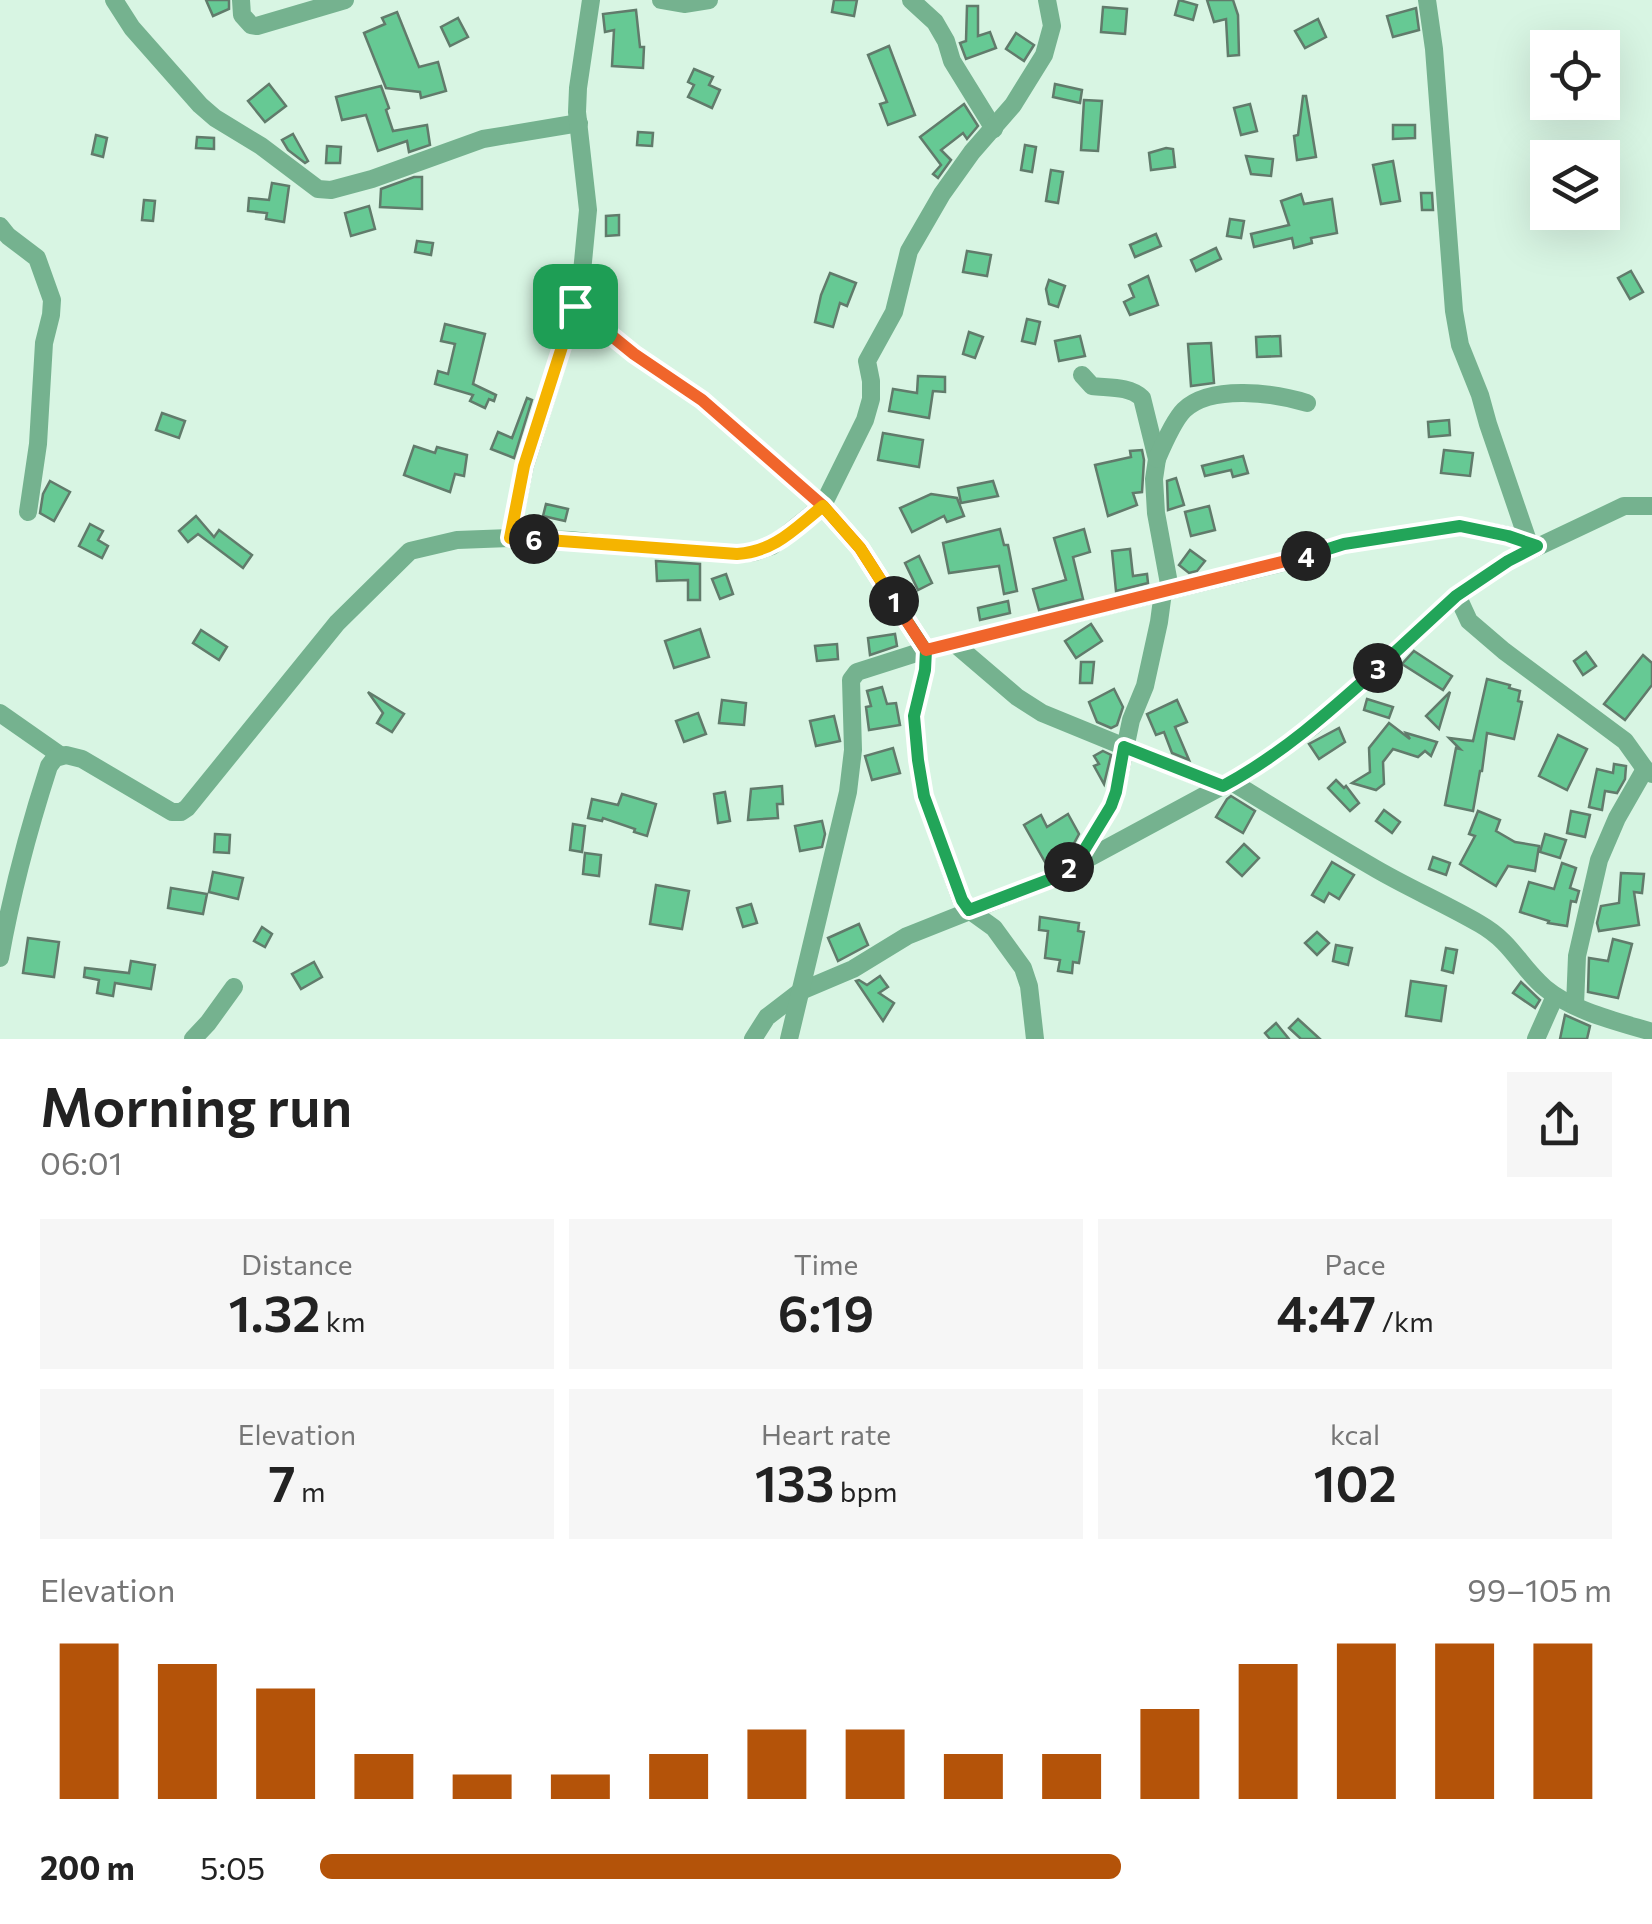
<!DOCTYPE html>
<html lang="en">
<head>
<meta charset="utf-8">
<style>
  body { margin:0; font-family:Commissioner,sans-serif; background:#f6f6f6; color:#222; height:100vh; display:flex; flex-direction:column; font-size:38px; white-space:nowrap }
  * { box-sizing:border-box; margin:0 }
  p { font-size:32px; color:#767676 }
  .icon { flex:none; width:55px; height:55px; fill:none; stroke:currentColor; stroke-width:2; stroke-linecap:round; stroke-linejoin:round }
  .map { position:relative; height:1039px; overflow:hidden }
  .drawer { display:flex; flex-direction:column; background:#fff; flex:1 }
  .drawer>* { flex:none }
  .tools { position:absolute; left:1530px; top:30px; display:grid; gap:20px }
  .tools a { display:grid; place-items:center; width:90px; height:90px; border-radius:0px; background:#fff; box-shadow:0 10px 40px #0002; font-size:50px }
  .pin { position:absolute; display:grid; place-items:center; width:85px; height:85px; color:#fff; margin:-42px; border-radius:20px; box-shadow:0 5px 15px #0006 }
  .km { position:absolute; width:50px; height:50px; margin:-25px; border-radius:50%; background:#222; color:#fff; font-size:28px; line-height:50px; text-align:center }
  .round { display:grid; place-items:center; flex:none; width:105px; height:105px; border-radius:0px; background:#f6f6f6 }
  .summary { display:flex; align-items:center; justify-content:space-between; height:170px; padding:0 40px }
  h1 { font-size:55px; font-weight:600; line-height:75px }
  .metrics { display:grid; grid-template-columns:repeat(3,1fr); gap:15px; height:170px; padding:10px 40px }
  .metrics div { display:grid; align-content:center; border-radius:0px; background:#f6f6f6; text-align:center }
  .metrics b { font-size:50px; font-weight:600 }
  .metrics small { font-size:28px; font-weight:400 }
  .metrics p { font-size:28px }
  .chart { height:280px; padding:20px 40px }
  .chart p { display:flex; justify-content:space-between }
  .chart svg { width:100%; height:180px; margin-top:10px; stroke:#b45309; stroke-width:6 }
  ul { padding:0 40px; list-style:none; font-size:32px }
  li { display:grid; grid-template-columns:160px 120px 1fr; align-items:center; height:75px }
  li i { height:25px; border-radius:12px; background:#b45309 }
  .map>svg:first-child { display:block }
  .building { fill:#66c994; stroke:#617b6b; stroke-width:2.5 }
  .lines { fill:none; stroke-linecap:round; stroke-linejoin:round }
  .minor { stroke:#75b28f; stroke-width:18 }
  .split-1-casing { stroke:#fff; stroke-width:20 }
  .split-2-casing { stroke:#fff; stroke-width:20 }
  .split-3-casing { stroke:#fff; stroke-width:20 }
  .split-4-casing { stroke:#fff; stroke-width:20 }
  .split-5-casing { stroke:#fff; stroke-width:20 }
  .split-6-casing { stroke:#fff; stroke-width:20 }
  .split-7-casing { stroke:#fff; stroke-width:20 }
  .split-1 { stroke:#f0652b; stroke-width:12 }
  .split-2 { stroke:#22a559; stroke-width:12 }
  .split-3 { stroke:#22a559; stroke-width:12 }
  .split-4 { stroke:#22a559; stroke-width:12 }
  .split-5 { stroke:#f0652b; stroke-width:12 }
  .split-6 { stroke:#f5b400; stroke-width:12 }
  .split-7 { stroke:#f5b400; stroke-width:12 }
</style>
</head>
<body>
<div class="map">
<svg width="1652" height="1039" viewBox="0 0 1652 1039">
  <rect width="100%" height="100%" fill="#d8f5e3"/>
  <!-- building -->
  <g class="building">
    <path d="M206 0H229V9L213 16Z"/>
    <path d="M834 0H857L854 16 832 12Z"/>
    <path d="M1179 0 1197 5 1193 20 1175 15Z"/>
    <path d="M1207 0H1233L1238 15 1239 55 1228 56 1226 19 1214 22Z"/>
    <path d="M967 6H978V36L990 32 996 48 966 59 960 43 966 41Z"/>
    <path d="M1103 7 1127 9 1125 34 1101 32Z"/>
    <path d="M1416 8 1419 30 1393 37 1387 16Z"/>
    <path d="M636 10 640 47H644L643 68 612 66 614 30 605 32 603 14Z"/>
    <path d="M397 12 419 67 438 62 446 91 421 98 420 92 386 88 364 33 385 24 382 18Z"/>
    <path d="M458 18 468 37 450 46 441 27Z"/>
    <path d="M1318 19 1326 37 1305 48 1295 31Z"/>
    <path d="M1016 33 1034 45 1024 61 1006 49Z"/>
    <path d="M889 46 915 115 888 125 880 104 887 102 868 55Z"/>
    <path d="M694 69 713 77 709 85 720 90 712 108 688 97 694 85 688 82Z"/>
    <path d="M269 84 286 106 265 122 248 101Z"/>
    <path d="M1055 84 1082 90 1080 103 1053 97Z"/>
    <path d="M381 86 389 108 386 110 393 131 427 125 430 145 409 152 407 141 378 151 366 115 342 120 336 97Z"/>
    <path d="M1303 96H1306L1316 157 1297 160 1294 136 1298 135Z"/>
    <path d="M1084 100 1102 101 1098 151 1081 150Z"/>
    <path d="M964 104 978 126 967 139 963 133 941 150 951 160 938 178 933 174 941 165 920 137Z"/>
    <path d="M1250 104 1257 131 1241 135 1234 108Z"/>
    <path d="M1393 125H1415V138L1393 139Z"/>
    <path d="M638 132 653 133 652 146 637 145Z"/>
    <path d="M293 134 308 161 305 163 288 150 282 140Z"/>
    <path d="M96 135 107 138 103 157 92 154Z"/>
    <path d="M197 137 214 138V149L196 148Z"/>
    <path d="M1025 145 1036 147 1032 172 1021 170Z"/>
    <path d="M327 146 341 147 340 163H326Z"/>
    <path d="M1166 148 1173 149 1175 167 1151 170 1149 153Z"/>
    <path d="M1246 156 1273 159 1271 176 1251 174Z"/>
    <path d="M1393 161 1400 201 1381 204 1373 165Z"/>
    <path d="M1051 170 1063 172 1058 203 1046 201Z"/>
    <path d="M414 177H422V209L380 207 381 189Z"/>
    <path d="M272 183 289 186 284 222 266 219 267 213 248 211 249 198 269 200Z"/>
    <path d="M1421 193H1432L1433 210H1422Z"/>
    <path d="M1301 194 1304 204 1332 199 1337 233 1311 238 1312 243 1294 248 1292 238 1254 247 1251 234 1289 225 1281 201Z"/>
    <path d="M144 200 155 201 153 221 142 220Z"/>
    <path d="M369 206 375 229 351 236 345 213Z"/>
    <path d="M619 215V235L606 236V216Z"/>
    <path d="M1230 219 1244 221 1241 238 1227 236Z"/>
    <path d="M1156 234 1161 246 1135 257 1130 245Z"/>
    <path d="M417 241 433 243 431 255 415 252Z"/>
    <path d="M1216 248 1221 259 1196 271 1191 260Z"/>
    <path d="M967 251 991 255 987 276 963 272Z"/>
    <path d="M1631 271 1643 292 1630 299 1618 278Z"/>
    <path d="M830 273 856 283 847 306 840 303 833 327 815 322 821 295Z"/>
    <path d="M1148 276 1158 305 1130 315 1124 302 1134 297 1129 285Z"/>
    <path d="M1049 280 1065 286 1058 307 1049 304 1046 289Z"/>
    <path d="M1027 319 1040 322 1035 344 1022 341Z"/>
    <path d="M445 324 485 334 473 384 496 395 494 401 489 399 485 408 470 401 473 395 435 384 438 371 448 374 455 344 441 341Z"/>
    <path d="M969 332 983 337 975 358 963 354Z"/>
    <path d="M1080 336 1085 356 1059 361 1055 341Z"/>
    <path d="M1280 336 1281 356 1257 357 1256 337Z"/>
    <path d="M1211 343 1214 383 1191 386 1188 344Z"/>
    <path d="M918 376 945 377V392L933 391 929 418 889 411 893 389 917 393Z"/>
    <path d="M527 398 532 400 514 458 491 449 498 432 512 438Z"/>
    <path d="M162 413 185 421 179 438 156 430Z"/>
    <path d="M1449 420 1450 435 1429 437 1428 422Z"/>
    <path d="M883 433 923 440 919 467 878 460Z"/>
    <path d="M414 446 435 453 437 447 467 455 464 476 455 474 450 492 404 475Z"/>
    <path d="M1142 450 1144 460 1142 492 1133 493 1137 505 1108 516 1095 465 1131 457 1130 451Z"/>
    <path d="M1444 450 1473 453 1470 476 1441 473Z"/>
    <path d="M1243 456 1248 473 1233 477 1231 470 1205 476 1202 466Z"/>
    <path d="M1176 478 1184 505 1168 510 1167 481Z"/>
    <path d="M50 481 70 492 54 521 40 513 43 494Z"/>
    <path d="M993 481 998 496 961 503 958 488Z"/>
    <path d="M931 494 957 498 964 516 947 522 944 516 912 532 900 508Z"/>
    <path d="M546 504 568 509 565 521 543 516Z"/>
    <path d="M1209 506 1215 530 1191 536 1185 512Z"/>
    <path d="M196 516 214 537 219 530 252 555 243 568 198 534 188 542 179 531Z"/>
    <path d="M90 524 103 531 98 540 108 546 102 558 79 546Z"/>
    <path d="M1000 529 1004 545H1008L1017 591 1004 594 999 566 949 573 943 543Z"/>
    <path d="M1084 529 1090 552 1073 557 1083 599 1039 610 1033 589 1066 580 1054 538Z"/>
    <path d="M1130 549 1133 576 1147 574 1148 583 1116 591 1112 551Z"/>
    <path d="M1190 550 1205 561 1197 571 1189 573 1179 565Z"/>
    <path d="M919 556 932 583 918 590 905 563Z"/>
    <path d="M656 561 700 564V600H688V580L657 581Z"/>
    <path d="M726 574 733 594 720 599 712 579Z"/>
    <path d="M1008 601 1010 613 980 620 978 608Z"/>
    <path d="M1091 624 1102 641 1076 658 1065 641Z"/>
    <path d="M700 629 709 657 674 668 665 641Z"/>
    <path d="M201 630 227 647 219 660 193 643Z"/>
    <path d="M895 634 897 646 870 655 868 638Z"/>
    <path d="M837 644 838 659 817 661 815 646Z"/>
    <path d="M1414 651 1452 676 1443 690 1402 664Z"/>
    <path d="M1586 652 1596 666 1583 675 1574 661Z"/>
    <path d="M1643 655 1652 663V685L1625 720 1604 704Z"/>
    <path d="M1081 662H1094L1092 683H1080Z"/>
    <path d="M1487 679 1510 685 1509 688 1520 691 1518 701 1522 702 1514 739 1487 733 1482 771H1480L1473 811 1445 805 1456 748 1460 749 1449 738 1473 741Z"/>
    <path d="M882 687 887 704 896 703 900 725 869 730 866 707 871 706 867 691Z"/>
    <path d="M1114 689 1123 707 1117 725 1111 728 1097 722 1089 702Z"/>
    <path d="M368 692 404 714 392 732 377 723 383 713Z"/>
    <path d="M1450 692 1439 729 1426 716Z"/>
    <path d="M1367 699 1393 707 1389 718 1364 710Z"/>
    <path d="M722 700 746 703 744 725 719 723Z"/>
    <path d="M1177 700 1187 722 1175 727 1189 760 1172 753 1164 732 1156 735 1147 714Z"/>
    <path d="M698 713 706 734 684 742 676 721Z"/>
    <path d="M834 716 840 741 816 746 810 721Z"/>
    <path d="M1389 723 1410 739 1406 733 1437 742 1431 756 1425 751 1418 757 1393 749 1383 762 1384 784 1376 790 1352 783 1370 772 1369 748Z"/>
    <path d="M1339 728 1345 742 1319 759 1309 744Z"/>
    <path d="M1558 735 1587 749 1567 790 1539 776Z"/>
    <path d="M893 748 900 773 872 780 865 756Z"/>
    <path d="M1103 751 1111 755 1104 784 1094 766 1099 764 1094 756Z"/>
    <path d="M1614 764 1626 766 1625 779 1617 793 1605 791 1602 810 1589 807 1597 769 1613 773Z"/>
    <path d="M1336 780 1344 788 1346 786 1359 803 1350 811 1328 788Z"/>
    <path d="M782 786 783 804H777L778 818 748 820 751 789Z"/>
    <path d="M725 792 730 821 718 823 714 794Z"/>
    <path d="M622 794 656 804 647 836 634 832 635 829 603 818 602 821 588 818 592 799 618 805Z"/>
    <path d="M1231 796 1255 811 1243 833 1216 817 1227 799Z"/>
    <path d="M1384 810 1400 822 1392 833 1376 821Z"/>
    <path d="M1478 811 1500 820 1496 831 1515 842 1539 846 1535 871 1508 866 1496 886 1460 864 1475 836 1469 834Z"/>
    <path d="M1571 811 1590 815 1585 837 1567 833Z"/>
    <path d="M1068 814 1079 834 1072 847 1045 862 1024 825 1041 815 1047 827Z"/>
    <path d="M822 821 825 834 822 847 800 851 795 826Z"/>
    <path d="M573 824 585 826 582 852 570 850Z"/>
    <path d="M215 834 230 835 229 853 214 852Z"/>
    <path d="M1545 834 1566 840 1560 858 1540 852Z"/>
    <path d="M1244 844 1259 858 1242 876 1227 862Z"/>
    <path d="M585 853 601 855 599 876 583 874Z"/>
    <path d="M1433 857 1450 863 1446 875 1429 869Z"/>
    <path d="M1332 862 1354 875 1339 899 1329 893 1324 902 1312 895Z"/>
    <path d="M1562 863 1576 868 1570 888 1579 891 1576 902 1571 901 1567 926 1548 923 1549 921 1520 912 1529 882 1554 889Z"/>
    <path d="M213 872 243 878 238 899 209 892Z"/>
    <path d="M1621 873 1644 874 1642 893 1634 892 1639 925 1599 931 1597 923 1601 906 1619 903Z"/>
    <path d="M656 885 689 891 682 929 650 924Z"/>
    <path d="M171 888 207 894 203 914 168 908Z"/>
    <path d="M751 904 757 923 743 927 737 908Z"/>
    <path d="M1040 917 1079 923 1078 931 1084 932 1079 963 1073 962 1072 973 1058 971 1060 960 1045 958 1048 931 1039 930Z"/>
    <path d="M859 924 868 945 838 961 828 938Z"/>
    <path d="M262 927 272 934 265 947 254 941Z"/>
    <path d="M1317 932 1329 943 1317 955 1305 943Z"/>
    <path d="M28 938 59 942 54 977 23 973Z"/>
    <path d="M1613 939 1632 944 1618 998 1588 992 1589 958 1608 961Z"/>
    <path d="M1336 945 1352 948 1348 965 1333 961Z"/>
    <path d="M1446 948 1457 950 1453 973 1442 970Z"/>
    <path d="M131 961 155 965 151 989 115 983 113 996 97 993 99 980 84 977 85 968 129 973Z"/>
    <path d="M314 962 322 977 301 989 292 974Z"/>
    <path d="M880 976 888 987 879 993 894 1003 883 1021 856 981 859 980 867 985Z"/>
    <path d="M1411 981 1446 986 1441 1021 1406 1016Z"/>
    <path d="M1521 982 1540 1000 1535 1008 1513 993Z"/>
    <path d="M1565 1015 1590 1026 1587 1039H1560Z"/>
    <path d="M1298 1019 1320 1039H1301L1289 1028Z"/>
    <path d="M1276 1023 1289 1039H1270L1265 1033Z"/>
  </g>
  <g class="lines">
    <!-- minor -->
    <g class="minor">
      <path d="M114 0 132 28 200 105 215 118 261 146 318 189 331 190 372 179 483 139 579 123"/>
      <path d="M241 0 242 15 251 25 257 26 345 0"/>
      <path d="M661 0 684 4 709 0"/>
      <path d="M911 0 935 22 946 41 952 61 994 129"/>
      <path d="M1427 0 1434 49 1454 311 1460 345 1480 395 1488 424 1529 544"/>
      <path d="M0 226 8 236 37 258 52 300 51 315 44 343 38 444 28 512"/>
      <path d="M575 306 634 354 702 400 823 505 860 548 926 650 925 669 914 716 918 760 924 796 961 900 969 910 994 928 1023 968 1029 986 1035 1039"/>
      <path d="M1082 375 1092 386C1109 388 1129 386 1142 398L1157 459 1154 479 1156 513 1170 589"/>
      <path d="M1157 459C1163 445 1174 420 1184 410 1211 384 1275 393 1307 403"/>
      <path d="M510 538 525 466 575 306 582 272 588 210 577 112 578 88 591 0"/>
      <path d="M1457 595 1469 621 1504 651 1625 741 1645 769 1652 774"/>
      <path d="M955 644 1017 697 1042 713 1223 787"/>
      <path d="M0 713 60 755"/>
      <path d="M1232 782C1278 810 1324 839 1371 866 1406 887 1444 903 1480 924 1513 943 1519 966 1545 988 1572 1011 1619 1022 1652 1032"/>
      <path d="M1077 862 1111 806 1116 792 1131 720 1145 686 1159 622 1163 592"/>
      <path d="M0 958C12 890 28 831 49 766L55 758 66 755 82 759 172 812H181L187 808 337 623 410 551 457 540 510 538 570 540 634 547 737 554 755 552 772 546 823 505 865 420 871 399V381L867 361 894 312 909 251 942 194 972 152 1013 105 1044 55 1052 26 1047 0"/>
      <path d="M1575 1005 1577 956 1599 860 1617 818 1645 769"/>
      <path d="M193 1039 208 1023 234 987"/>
      <path d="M753 1039 767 1017 801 991 853 969 907 936 1048 880 1250 771 1312 727 1457 595 1508 561 1624 506H1652"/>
      <path d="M789 1039 848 792 853 750 851 680 857 672 926 650 1282 563 1344 544 1460 526 1507 535 1537 547"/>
      <path d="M1536 1039 1555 996"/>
    </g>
  </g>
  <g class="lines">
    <defs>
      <path id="split-1" d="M575 306 634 354 702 400 823 506 860 548 894 601"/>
      <path id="split-2" d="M894 601 926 650 925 670 914 716 918 760 924 796 962 900 969 910 1048 880 1069 867"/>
      <path id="split-3" d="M1069 867 1077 862 1111 806 1116 792 1124 747 1223 786C1281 755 1329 712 1378 668"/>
      <path id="split-4" d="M1306 556 1344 544 1460 526 1508 536 1537 546 1508 561 1456 596 1378 668"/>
      <path id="split-5" d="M901 612 926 650 1306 556"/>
      <path id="split-6" d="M534 539 737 554C776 551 794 529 823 506L860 548 901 612"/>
      <path id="split-7" d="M534 539 510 538 524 466 575 306"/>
    </defs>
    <!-- split-1 casing -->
    <use href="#split-1" class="split-1-casing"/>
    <!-- split-2 casing -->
    <use href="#split-2" class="split-2-casing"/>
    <!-- split-3 casing -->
    <use href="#split-3" class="split-3-casing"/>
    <!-- split-4 casing -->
    <use href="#split-4" class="split-4-casing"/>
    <!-- split-5 casing -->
    <use href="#split-5" class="split-5-casing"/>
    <!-- split-6 casing -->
    <use href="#split-6" class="split-6-casing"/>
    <!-- split-7 casing -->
    <use href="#split-7" class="split-7-casing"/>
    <!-- split-1 -->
    <use href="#split-1" class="split-1"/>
    <!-- split-2 -->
    <use href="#split-2" class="split-2"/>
    <!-- split-3 -->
    <use href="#split-3" class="split-3"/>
    <!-- split-4 -->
    <use href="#split-4" class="split-4"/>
    <!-- split-5 -->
    <use href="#split-5" class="split-5"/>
    <!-- split-6 -->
    <use href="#split-6" class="split-6"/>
    <!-- split-7 -->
    <use href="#split-7" class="split-7"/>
  </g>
</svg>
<div class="tools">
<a><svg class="icon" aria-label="locate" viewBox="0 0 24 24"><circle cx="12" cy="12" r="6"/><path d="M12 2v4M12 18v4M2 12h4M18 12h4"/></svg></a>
<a><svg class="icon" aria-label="layers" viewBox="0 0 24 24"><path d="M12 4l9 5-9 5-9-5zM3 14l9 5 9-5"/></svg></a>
</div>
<div class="pin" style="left:575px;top:306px;background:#1e9e55"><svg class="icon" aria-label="arrive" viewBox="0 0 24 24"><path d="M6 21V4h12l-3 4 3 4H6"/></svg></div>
<b class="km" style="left:894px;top:601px">1</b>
<b class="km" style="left:1069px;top:867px">2</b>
<b class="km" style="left:1378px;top:668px">3</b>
<b class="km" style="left:1306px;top:556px">4</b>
<b class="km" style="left:534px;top:539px">6</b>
</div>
<section class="drawer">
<div class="summary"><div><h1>Morning run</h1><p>06:01</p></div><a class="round"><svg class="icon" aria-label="share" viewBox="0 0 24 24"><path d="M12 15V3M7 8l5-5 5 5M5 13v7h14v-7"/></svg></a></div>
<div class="metrics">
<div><p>Distance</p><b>1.32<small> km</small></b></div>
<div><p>Time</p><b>6:19</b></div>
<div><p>Pace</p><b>4:47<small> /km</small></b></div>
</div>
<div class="metrics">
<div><p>Elevation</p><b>7<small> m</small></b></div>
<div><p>Heart rate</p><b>133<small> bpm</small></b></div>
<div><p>kcal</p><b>102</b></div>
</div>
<div class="chart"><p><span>Elevation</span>99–105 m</p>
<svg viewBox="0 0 160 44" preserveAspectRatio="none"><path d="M5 44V6M15 44V11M25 44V17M35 44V33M45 44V38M55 44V38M65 44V33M75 44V27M85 44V27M95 44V33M105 44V33M115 44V22M125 44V11M135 44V6M145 44V6M155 44V6"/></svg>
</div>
<ul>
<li><b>200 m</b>5:05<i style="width:62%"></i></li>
</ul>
</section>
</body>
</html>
